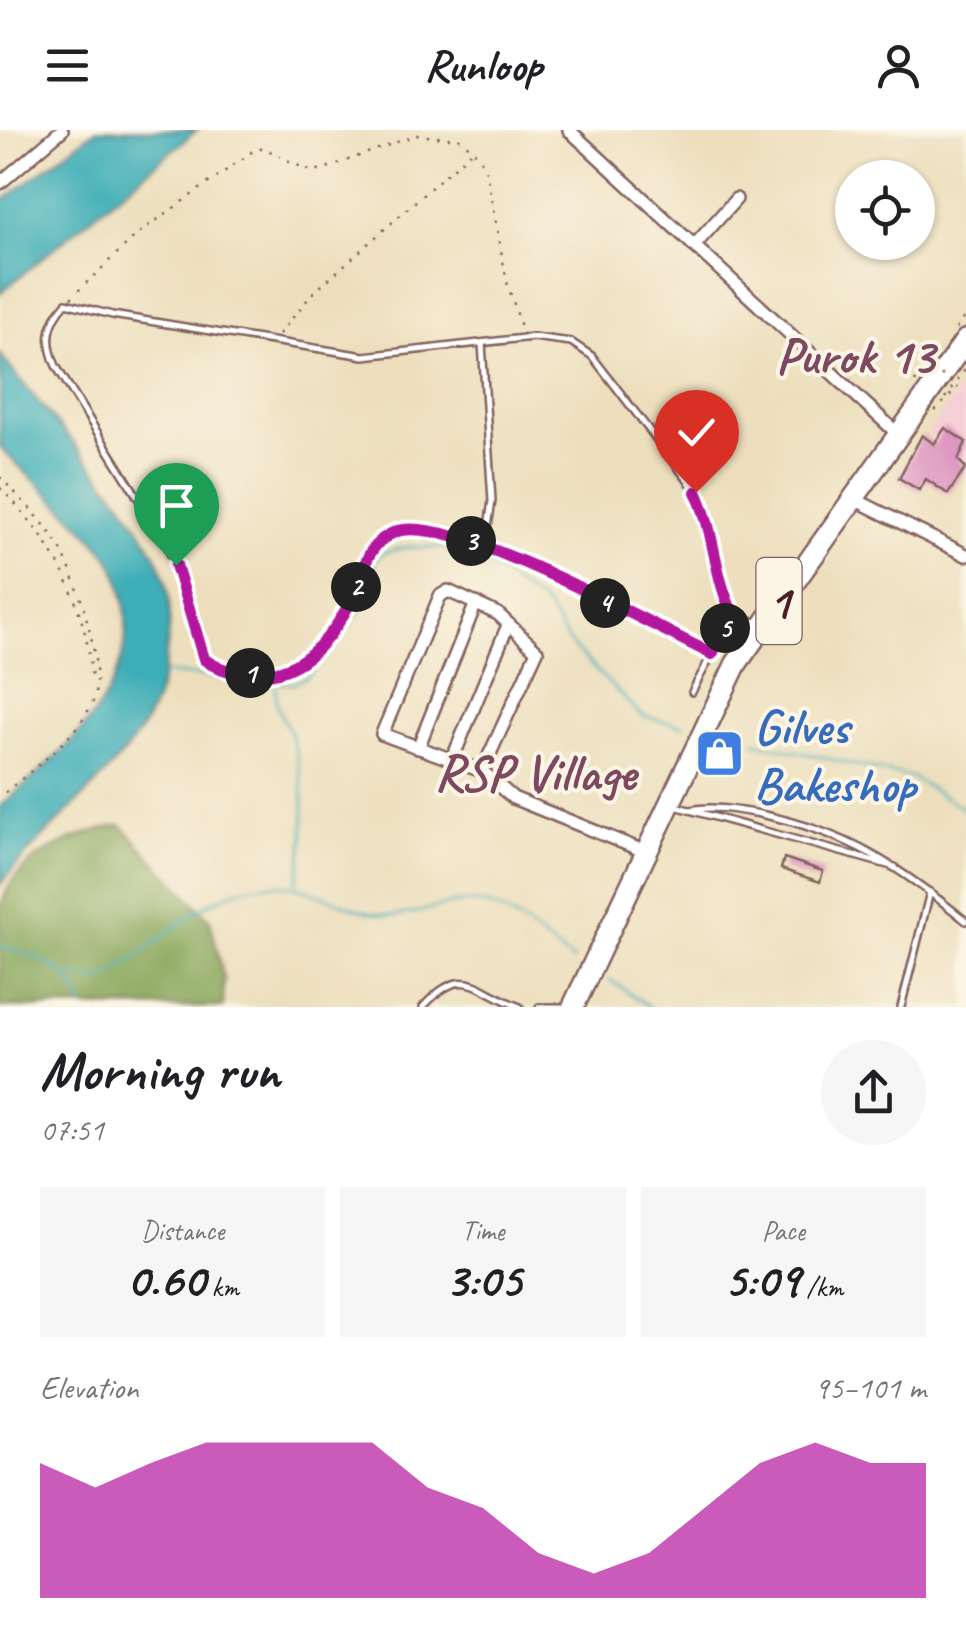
<!DOCTYPE html>
<html lang="en">
<head>
<meta charset="utf-8">
<style>
  body { margin:0; font-family:Caveat,sans-serif; background:#f6f6f6; color:#202124; height:100vh; display:flex; flex-direction:column; font-size:38px; white-space:nowrap }
  * { box-sizing:border-box; margin:0 }
  p { font-size:32px; color:#757577 }
  .icon { flex:none; width:55px; height:55px; fill:none; stroke:currentColor; stroke-width:2; stroke-linecap:round; stroke-linejoin:round }
  .map { position:relative; height:877px; overflow:hidden }
  .details { display:flex; flex-direction:column; background:#fff; flex:1 }
  .details>* { flex:none }
  .fabs { position:absolute; left:835px; top:30px; display:grid; gap:20px }
  .fabs a { display:grid; place-items:center; width:100px; height:100px; border-radius:50%; background:#fff; box-shadow:0 2px 8px #0004; font-size:50px }
  .pin { position:absolute; display:grid; place-items:center; width:85px; height:85px; color:#fff; margin:-102px -42px; border-radius:50% 50% 50% 0; rotate:-45deg; box-shadow:0 0 10px #0007 }
  .pin .icon { rotate:45deg }
  .km { position:absolute; width:50px; height:50px; margin:-25px; border-radius:50%; background:#222; color:#fff; font-size:28px; line-height:50px; text-align:center }
  .round { display:grid; place-items:center; flex:none; width:105px; height:105px; border-radius:52px; background:#f6f6f6 }
  .overview { display:flex; align-items:center; justify-content:space-between; height:170px; padding:0 40px }
  h1 { font-size:55px; font-weight:700; line-height:75px }
  .figures { display:grid; grid-template-columns:repeat(3,1fr); gap:15px; height:170px; padding:10px 40px }
  .figures div { display:grid; align-content:center; border-radius:0px; background:#f6f6f6; text-align:center }
  .figures b { font-size:50px; font-weight:700 }
  .figures small { font-size:28px; font-weight:400 }
  .figures p { font-size:28px }
  .chart { height:280px; padding:20px 40px }
  .chart p { display:flex; justify-content:space-between }
  .chart svg { width:100%; height:180px; margin-top:10px; fill:#b5179e; opacity:.7 }
  header { display:flex; justify-content:space-between; align-items:center; height:130px; padding:0 40px; background:#fff; font-size:45px; font-weight:700 }
  .map>svg:first-child { display:block }
  .built { fill:#f6cfd8 }
  .forest { fill:#87a65a; stroke:#686242; stroke-width:2.5 }
  .water { fill:#3daeb7; stroke:#446671; stroke-width:2.5 }
  .lines { fill:none; stroke-linecap:round; stroke-linejoin:round }
  .stream { stroke:#3daeb7; stroke-width:2.5 }
  .building { fill:#dd97c1 }
  .lane-casing { stroke:#83625e; stroke-width:10 }
  .street-casing { stroke:#83625e; stroke-width:16 }
  .highway-casing { stroke:#83625e; stroke-width:25 }
  .path { stroke:#83625e; stroke-width:2.5; stroke-dasharray:2.5 8; stroke-linecap:butt }
  .lane { stroke:#fff; stroke-width:5 }
  .street { stroke:#fff; stroke-width:11 }
  .highway { stroke:#fff; stroke-width:20 }
  .path-bridge { stroke:#83625e; stroke-width:2.5; stroke-dasharray:2.5 8; stroke-linecap:butt }
  .route-casing { stroke:#fff; stroke-width:20 }
  .route { stroke:#b5179e; stroke-width:12 }
  .labels { text-anchor:middle; stroke-width:8; stroke-linejoin:round; paint-order:stroke }
  .shield { fill:#fcf5e5; stroke:#7f5f63; stroke-width:2.5 }
  .shield-label { font-size:48px; font-weight:bold; fill:#4a1f2b }
  .shop-label { font-size:50px; font-weight:bold; fill:#366cbe; stroke:#fcf5e5; text-anchor:start }
  .neighbourhood-label { font-size:52px; font-weight:bold; fill:#7d4960; stroke:#fcf5e5 }
</style>
</head>
<body>
<header><svg class="icon" aria-label="menu" viewBox="0 0 24 24"><path d="M4 6h16M4 12h16M4 18h16"/></svg>Runloop<svg class="icon" aria-label="person" viewBox="0 0 24 24"><circle cx="12" cy="8" r="4"/><path d="M4 21q1-7 8-7t8 7"/></svg></header>
<div class="map">
<svg width="966" height="877" viewBox="0 0 966 877">
  <rect width="100%" height="100%" fill="#fcf5e5"/>
  <filter id="ink" filterUnits="userSpaceOnUse"><feTurbulence type="fractalNoise" baseFrequency=".01" numOctaves="2"/><feDisplacementMap in="SourceGraphic" scale="20" xChannelSelector="R" yChannelSelector="G"/><feConvolveMatrix kernelMatrix="1 2 1 2 8 2 1 2 1" color-interpolation-filters="sRGB"/></filter>
  <filter id="wash" filterUnits="userSpaceOnUse"><feTurbulence type="fractalNoise" baseFrequency=".0048" numOctaves="4" result="noise"/><feDisplacementMap in="SourceGraphic" scale="40" xChannelSelector="R" yChannelSelector="G"/><feGaussianBlur stdDeviation="2.25" result="paint"/><feColorMatrix in="noise" values="0 0 0 0 0 0 0 0 0 0 0 0 0 0 0 0 0 1.4 0 .05"/><feComposite in="paint" operator="in"/></filter>
  <g filter="url(#wash)">
    <rect width="100%" height="100%" fill="#eddfbd"/>
    <!-- built -->
    <path class="built" d="M966 251V332L927 304Z"/>
    <!-- forest -->
    <path class="forest" d="M121 695 210 790 224 849 223 877H0C0 847 0 812 0 782 8 729 75 704 121 695Z"/>
    <!-- water -->
    <g class="water">
      <path d="M96 0H197L0 163V73Z"/>
      <path d="M0 224C43 285 154 390 167 457 172 481 169 502 166 525 162 556 152 585 134 610 94 662 41 703 0 755V676C59 626 137 565 125 477 122 459 119 442 108 427 78 387 35 354 0 317Z"/>
    </g>
    <g class="lines">
      <!-- stream -->
      <g class="stream">
        <path d="M164 543 293 554 307 547 336 516 367 471 375 430 382 423 407 417 457 418 476 425 547 477 570 514 642 586 685 596"/>
        <path d="M276 557C275 585 286 586 292 609 306 655 308 706 297 752"/>
        <path d="M755 612 913 648 966 680"/>
        <path d="M0 816C40 827 68 835 83 877"/>
        <path d="M69 846 100 851C150 825 183 779 240 760 302 740 332 780 387 785 421 788 450 766 484 774 517 782 546 813 574 831"/>
        <path d="M610 850 650 877"/>
      </g>
    </g>
    <g id="blocks">
      <!-- building -->
      <g class="building">
        <path d="M945 298 966 312 958 330 966 338 948 364 926 349 919 360 899 348 922 305 934 314Z"/>
        <path d="M784 728 823 741 820 752 781 739Z"/>
      </g>
    </g>
  </g>
  <g filter="url(#ink)">
    <use href="#blocks" fill-opacity="0" stroke="#83625e" stroke-width="2.5"/>
    <g class="lines">
      <defs>
        <g id="lane">
          <path d="M482 213 492 371 485 416"/>
          <path d="M712 524C653 496 449 381 395 402 366 413 365 438 354 463 337 502 302 548 254 544 235 542 219 541 204 529L186 462 165 411 56 236C45 211 48 193 66 173L112 185 364 226 533 207 571 212 592 226 696 361 707 384 717 444 733 484 758 493"/>
          <path d="M692 562 733 484"/>
          <path d="M675 676 895 737"/>
          <path d="M690 680C713 675 737 680 760 684 847 702 899 736 966 791"/>
          <path d="M423 877C465 831 476 861 520 877"/>
          <path d="M539 877H562"/>
          <path d="M901 877 930 762"/>
        </g>
        <g id="street">
          <path d="M569 0 898 304"/>
          <path d="M0 53 62 0"/>
          <path d="M694 116 736 69"/>
          <path d="M852 368 966 425"/>
          <path d="M418 618 476 473"/>
          <path d="M452 630 508 495"/>
          <path d="M482 641 537 521 498 484 448 461 440 466 382 604 482 641 513 668 646 722"/>
        </g>
        <path id="highway" d="M573 877 736 534 966 210"/>
      </defs>
      <!-- lane casing -->
      <use href="#lane" class="lane-casing"/>
      <!-- street casing -->
      <use href="#street" class="street-casing"/>
      <!-- highway casing -->
      <use href="#highway" class="highway-casing"/>
      <!-- path -->
      <g class="path">
        <path d="M71 168 136 105 253 21 264 18 305 39 321 40 416 5 460 9 473 20 485 36 507 152 523 203"/>
        <path d="M956 199 966 184"/>
        <path d="M279 204 313 163 472 21"/>
        <path d="M916 252 914 247 924 232"/>
        <path d="M945 268 966 238"/>
        <path d="M935 281 958 257"/>
        <path d="M0 347C19 367 41 388 56 411 76 443 108 540 92 574 72 613 32 639 0 667"/>
        <path d="M0 358C53 409 86 473 92 548"/>
      </g>
      <!-- lane -->
      <use href="#lane" class="lane"/>
      <!-- street -->
      <use href="#street" class="street"/>
      <!-- highway -->
      <use href="#highway" class="highway"/>
      <!-- path-bridge -->
      <path class="path-bridge" d="M924 232 958 257"/>
    </g>
  </g>
  <g class="lines" filter="url(#ink)">
    <defs>
      <path id="route" d="M176 435 204 529C219 541 235 542 254 544 302 548 337 503 354 463 364 439 367 413 395 402 449 381 653 496 712 524L733 484C713 444 715 401 696 362"/>
    </defs>
    <!-- route casing -->
    <use href="#route" class="route-casing"/>
    <!-- route -->
    <use href="#route" class="route"/>
  </g>
  <!-- icons -->
  <defs>
    <symbol id="shop-square" viewBox="-11 -11 22 22"><rect x="-9" y="-9" width="18" height="18" rx="4" fill="#3f7fe0" stroke="#fcf5e5"/><path d="M-5-2.5h2.3a2.7 3.5 0 0 1 5.4 0H5L5.5 6h-11ZM-1.5-2.5h3a1.5 2.3 0 0 0-3 0Z" fill="#fff"/></symbol>
  </defs>
  <g fill-rule="evenodd">
    <use href="#shop-square" x="692" y="596" width="55" height="55"/>
  </g>
  <g class="labels">
    <!-- shield labels -->
    <rect class="shield" x="756.5" y="428" width="45" height="86" rx="8"/>
    <g class="shield-label">
      <text x="779" y="488">1</text>
    </g>
    <!-- shop labels -->
    <g class="shop-label">
      <text x="754" y="613">Gilves<tspan x="754" dy="58">Bakeshop</tspan></text>
    </g>
    <!-- neighbourhood labels -->
    <g class="neighbourhood-label">
      <text x="855" y="243">Purok 13</text>
      <text x="535" y="660">RSP Village</text>
    </g>
  </g>
</svg>
<div class="fabs">
<a><svg class="icon" aria-label="locate" viewBox="0 0 24 24"><circle cx="12" cy="12" r="6"/><path d="M12 2v4M12 18v4M2 12h4M18 12h4"/></svg></a>
</div>
<div class="pin" style="left:176px;top:435px;background:#1e9e55"><svg class="icon" aria-label="arrive" viewBox="0 0 24 24"><path d="M6 21V4h12l-3 4 3 4H6"/></svg></div>
<div class="pin" style="left:696px;top:362px;background:#d93025"><svg class="icon" aria-label="check" viewBox="0 0 24 24"><path d="M5 12l5 5 9-10"/></svg></div>
<b class="km" style="left:250px;top:543px">1</b>
<b class="km" style="left:356px;top:457px">2</b>
<b class="km" style="left:471px;top:411px">3</b>
<b class="km" style="left:605px;top:473px">4</b>
<b class="km" style="left:725px;top:498px">5</b>
</div>
<section class="details">
<div class="overview"><div><h1>Morning run</h1><p>07:51</p></div><a class="round"><svg class="icon" aria-label="share" viewBox="0 0 24 24"><path d="M12 15V3M7 8l5-5 5 5M5 13v7h14v-7"/></svg></a></div>
<div class="figures">
<div><p>Distance</p><b>0.60<small> km</small></b></div>
<div><p>Time</p><b>3:05</b></div>
<div><p>Pace</p><b>5:09<small> /km</small></b></div>
</div>
<div class="chart"><p><span>Elevation</span>95–101 m</p>
<svg viewBox="0 0 160 44" preserveAspectRatio="none"><path d="M0 44V11L10 17L20 11L30 6L40 6L50 6L60 6L70 17L80 22L90 33L100 38L110 33L120 22L130 11L140 6L150 11L160 11V44z"/></svg>
</div>
</section>
</body>
</html>
